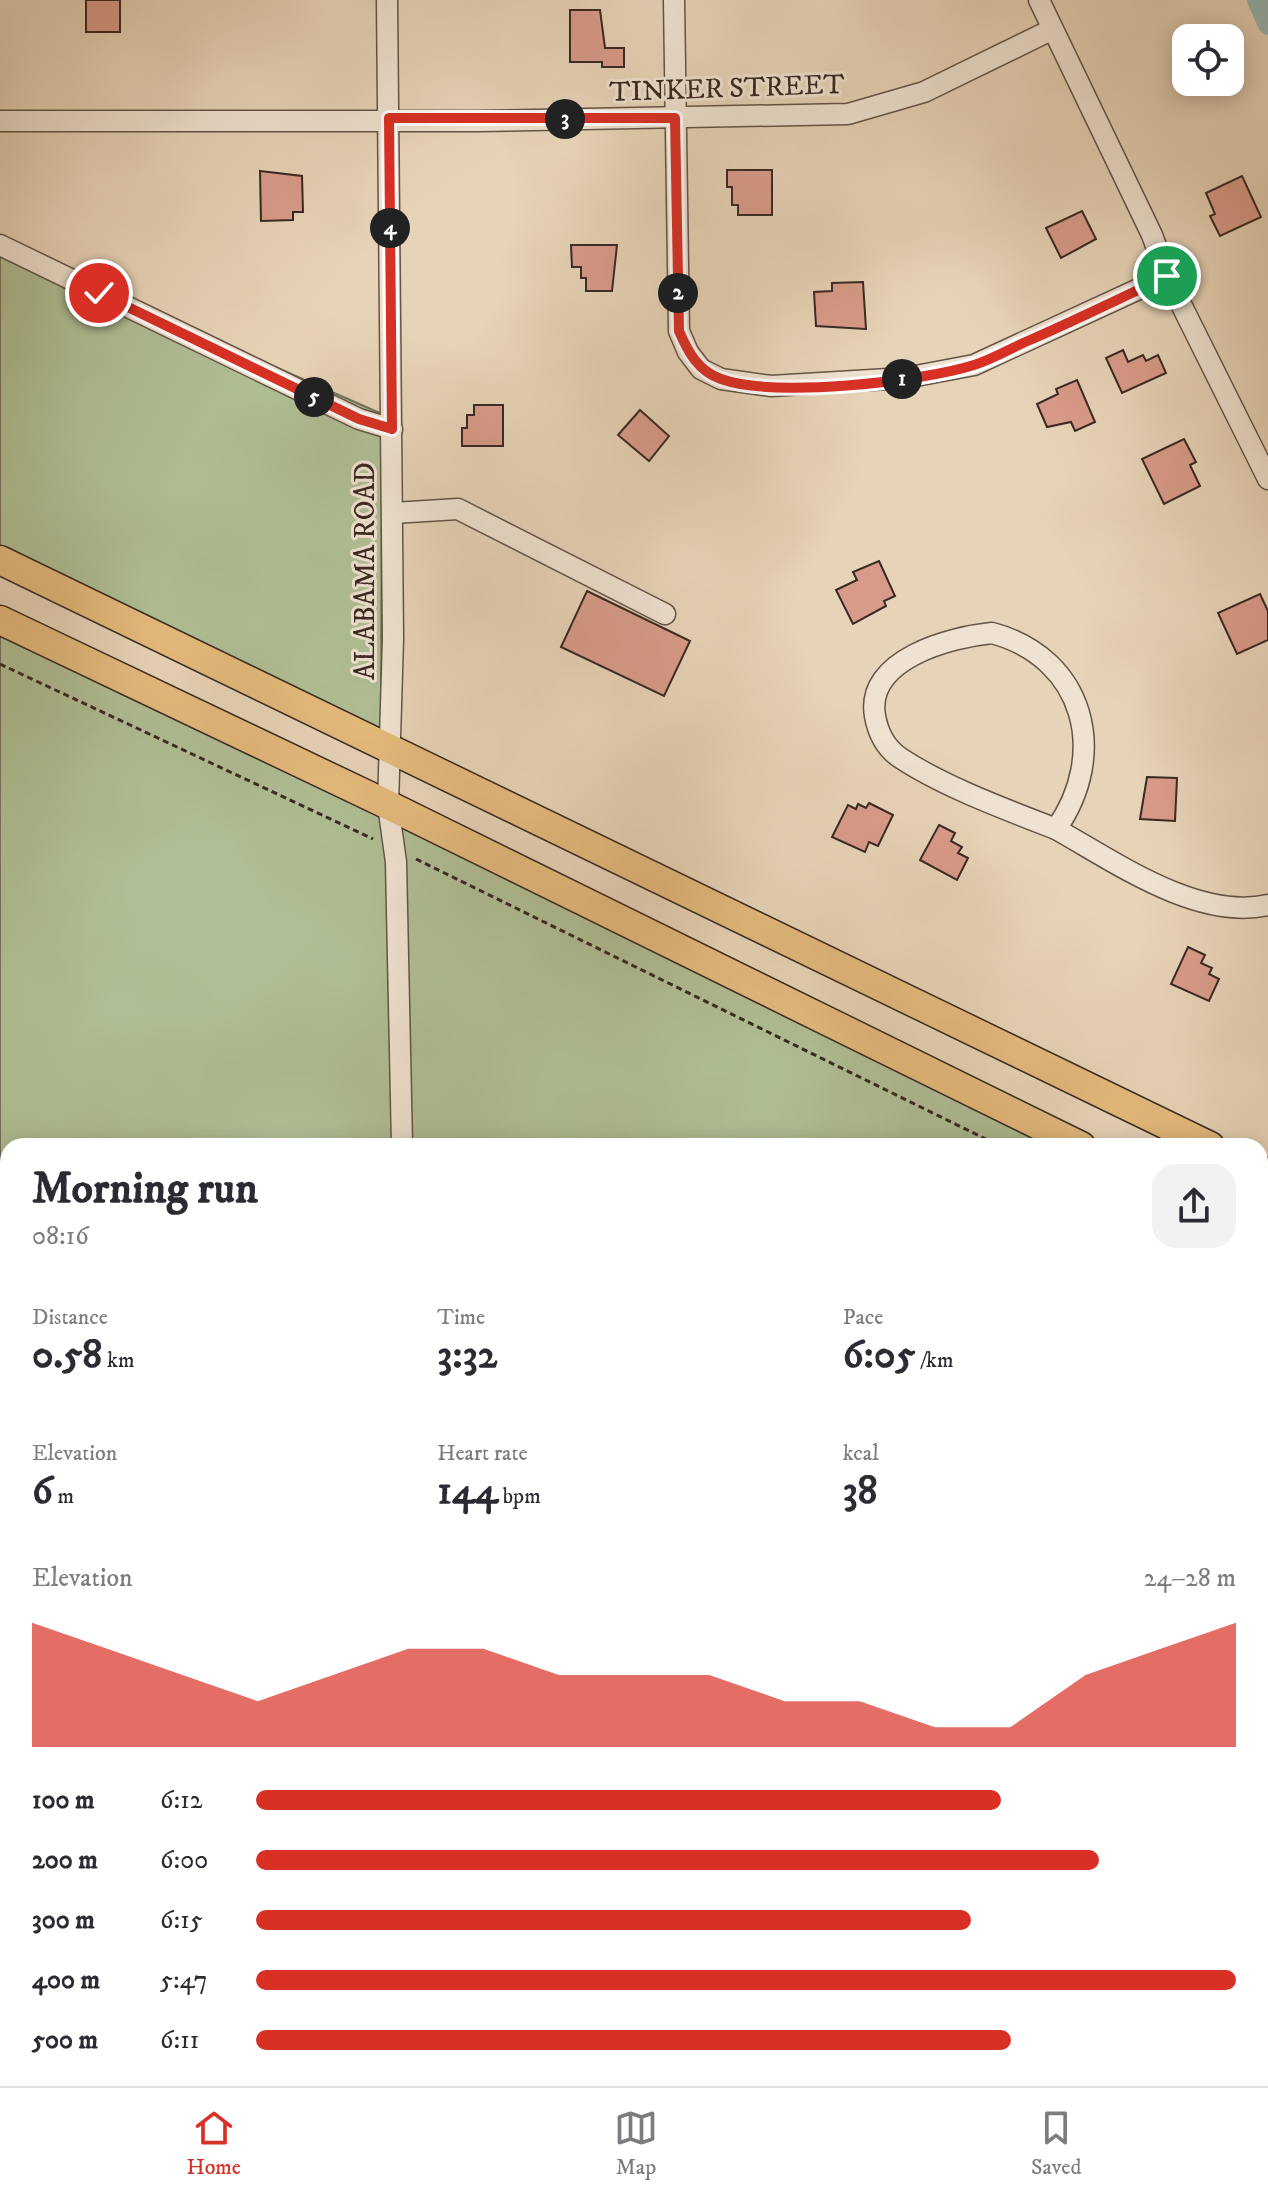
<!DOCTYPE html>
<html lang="en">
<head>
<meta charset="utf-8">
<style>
  body { margin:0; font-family:"IM FELL DW Pica",serif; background:#f2f2f3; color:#2b2b33; height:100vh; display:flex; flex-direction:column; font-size:30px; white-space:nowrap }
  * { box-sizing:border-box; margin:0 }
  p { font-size:26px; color:#7c7c81 }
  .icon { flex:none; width:44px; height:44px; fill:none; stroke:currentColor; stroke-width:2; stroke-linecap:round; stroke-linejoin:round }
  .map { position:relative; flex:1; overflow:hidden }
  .details { position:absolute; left:0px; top:1138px; width:1268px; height:948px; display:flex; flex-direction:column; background:#fff; border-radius:24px 24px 0 0; box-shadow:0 4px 20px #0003 }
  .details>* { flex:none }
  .buttons { position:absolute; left:1172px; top:24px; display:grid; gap:16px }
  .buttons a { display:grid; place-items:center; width:72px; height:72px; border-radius:16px; background:#fff; box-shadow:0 4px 20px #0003; font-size:40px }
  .pin { position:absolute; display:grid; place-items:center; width:68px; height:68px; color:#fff; margin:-34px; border:4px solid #fff; border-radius:50%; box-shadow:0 2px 8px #0007 }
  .km { position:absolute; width:40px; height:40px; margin:-20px; border-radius:50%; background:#222; color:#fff; font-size:22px; line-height:40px; text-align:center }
  .round { display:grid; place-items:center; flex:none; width:84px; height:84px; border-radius:24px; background:#f2f2f3 }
  .head { display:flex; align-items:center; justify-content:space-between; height:136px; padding:0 32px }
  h1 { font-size:44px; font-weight:700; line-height:60px }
  .figures { display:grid; grid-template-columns:repeat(3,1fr); gap:12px; height:136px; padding:8px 32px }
  .figures div { display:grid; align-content:center }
  .figures b { font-size:40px; font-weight:700 }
  .figures small { font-size:22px; font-weight:400 }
  .figures p { font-size:22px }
  .chart { height:224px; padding:16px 32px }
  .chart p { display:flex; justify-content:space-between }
  .chart svg { width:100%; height:144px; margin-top:8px; fill:#d93025; opacity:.7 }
  ul { padding:0 32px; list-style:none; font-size:26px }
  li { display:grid; grid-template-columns:128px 96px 1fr; align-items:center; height:60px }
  li i { height:20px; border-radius:10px; background:#d93025 }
  .tabs { display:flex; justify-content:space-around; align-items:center; height:112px; border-top:2px solid #e1e1e2; background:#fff; font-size:22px; color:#7c7c81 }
  .tabs a { display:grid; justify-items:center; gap:4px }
  .tabs .selected { color:#d93025 }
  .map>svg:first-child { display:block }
  .green { fill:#afbe94; stroke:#74745b; stroke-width:2 }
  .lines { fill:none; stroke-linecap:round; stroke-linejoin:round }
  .canal { stroke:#98b7b4; stroke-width:20 }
  .building { fill:#d99b89; stroke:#392922; stroke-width:2 }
  .minor-casing { stroke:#645447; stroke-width:23 }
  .highway-casing { stroke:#392922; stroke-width:31 }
  .path { stroke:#392922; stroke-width:3; stroke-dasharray:6 4; stroke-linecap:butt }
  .minor { stroke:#efe2d0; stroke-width:20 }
  .highway { stroke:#e4ba7c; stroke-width:28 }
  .route-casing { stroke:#fff; stroke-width:16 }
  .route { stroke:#d93025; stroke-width:10 }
  .labels { text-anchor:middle; stroke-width:6; stroke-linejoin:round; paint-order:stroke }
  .street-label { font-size:28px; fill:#392922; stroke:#efe2d0 }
</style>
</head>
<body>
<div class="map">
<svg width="1268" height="2086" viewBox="0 0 1268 2086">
  <rect width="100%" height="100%" fill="#e7d3b7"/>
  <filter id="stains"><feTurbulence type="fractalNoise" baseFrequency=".0025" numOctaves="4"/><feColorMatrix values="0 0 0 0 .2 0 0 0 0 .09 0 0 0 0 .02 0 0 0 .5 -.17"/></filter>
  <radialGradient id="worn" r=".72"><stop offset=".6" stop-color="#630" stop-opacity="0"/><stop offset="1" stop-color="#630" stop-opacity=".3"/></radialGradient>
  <!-- green -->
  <g class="green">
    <path d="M0 246 382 414 381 732 0 548Z"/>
    <path d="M0 633 378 812 1053 1146H8V1518H0Z"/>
    <path d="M1260 1285 1268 1290V1599L1260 1594Z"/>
    <path d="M0 1937 8 1940V2078H231L228 2086H0Z"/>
  </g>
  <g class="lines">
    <!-- canal -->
    <path class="canal" d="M1257 0 1268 25"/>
  </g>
  <!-- building -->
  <g class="building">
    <rect x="86" y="0" width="34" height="32"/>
    <path d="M570 10H600L605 48H624V67H602V62H570Z"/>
    <path d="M727 170H772V215H738V205H732V187H727Z"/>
    <path d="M260 171 302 176 303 212H293V220L261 221Z"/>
    <path d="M1242 176 1261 217 1220 236 1210 216 1215 214 1206 193Z"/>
    <path d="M1082 211 1096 239 1061 258 1046 228Z"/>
    <path d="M571 245H617L612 291H586V278H581V267H572Z"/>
    <path d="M863 282 866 329 816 326 814 292 832 291V283Z"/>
    <path d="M1123 350 1128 362 1143 355 1146 361 1158 355 1166 373 1122 393 1106 358Z"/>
    <path d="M1077 380 1095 422 1075 431 1071 422 1047 427 1037 404 1058 394 1056 389Z"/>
    <path d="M474 405H503V446H462V428H467V415H474Z"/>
    <path d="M640 410 669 436 649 461 618 435Z"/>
    <path d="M1184 439 1196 462 1190 465 1200 486 1164 504 1142 459Z"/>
    <path d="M879 561 895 596 884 601 886 606 853 624 836 590 857 580 853 572Z"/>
    <path d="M587 591 690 641 664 696 561 647Z"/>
    <path d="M1260 594 1268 611V640L1237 654 1218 613Z"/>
    <path d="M1147 777 1177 778 1175 821 1140 819Z"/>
    <path d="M869 803 893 815 878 846 869 842 865 852 832 837 848 805 856 809 858 804 866 808Z"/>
    <path d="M939 825 955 833 951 841 962 847 958 853 968 858 957 880 920 860Z"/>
    <path d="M1188 947 1205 955 1201 963 1212 968 1209 974 1219 979 1209 1001 1171 984Z"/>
  </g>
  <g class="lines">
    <defs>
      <g id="minor">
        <path d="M387 0 393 639 388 805 396 862 402 1146"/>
        <path d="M674 0 679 331 688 352 701 369 721 379 771 386 905 378 974 365 1167 276"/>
        <path d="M1039 0 1152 235 1167 276 1268 479"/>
        <path d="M0 121H478L848 114 924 92 1051 30"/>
        <path d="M0 245 359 419 392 429"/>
        <path d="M393 513 458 509 665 614"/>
        <path d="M992 633C1085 658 1109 754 1056 829 1007 810 942 786 899 757 885 747 878 733 875 716 865 659 951 637 992 633Z"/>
        <path d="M1056 829C1115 862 1198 921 1268 905"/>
        <path d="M0 1527H8"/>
        <path d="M1260 1795 1268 1799"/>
        <path d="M1260 1830 1268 1814"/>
        <path d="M416 2078 417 2086"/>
        <path d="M771 2078 784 2086"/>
        <path d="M833 2086 837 2078"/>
        <path d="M1132 2086 1136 2078"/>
      </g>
      <g id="highway">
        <path d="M0 560 1210 1146"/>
        <path d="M0 620 382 802 1081 1146"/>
        <path d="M1260 1170 1268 1174"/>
        <path d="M1260 1231 1268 1235"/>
      </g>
    </defs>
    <!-- minor casing -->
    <use href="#minor" class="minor-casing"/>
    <!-- highway casing -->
    <use href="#highway" class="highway-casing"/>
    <!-- path -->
    <g class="path">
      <path d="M0 664 373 839"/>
      <path d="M416 859 1000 1146"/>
      <path d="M1260 1271 1268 1275"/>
    </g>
    <!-- minor -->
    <use href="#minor" class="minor"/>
    <!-- highway -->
    <use href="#highway" class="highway"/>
  </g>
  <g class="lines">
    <defs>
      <path id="route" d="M99 293 359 419 392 429 389 118H675L679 331C688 352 698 371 721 379 774 398 920 382 974 365 993 359 1011 348 1030 340 1076 320 1121 298 1167 276"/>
    </defs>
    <!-- route casing -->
    <use href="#route" class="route-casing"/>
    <!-- route -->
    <use href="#route" class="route"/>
  </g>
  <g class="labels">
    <!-- street labels -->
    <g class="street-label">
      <text transform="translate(727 87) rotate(-2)" y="10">TINKER STREET</text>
      <text transform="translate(364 571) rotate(-90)" y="10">ALABAMA ROAD</text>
    </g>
  </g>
  <rect width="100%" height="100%" filter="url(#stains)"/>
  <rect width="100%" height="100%" fill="url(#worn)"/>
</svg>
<div class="buttons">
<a><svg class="icon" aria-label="locate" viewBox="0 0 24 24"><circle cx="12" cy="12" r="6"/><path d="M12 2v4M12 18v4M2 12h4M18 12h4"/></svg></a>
</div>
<div class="pin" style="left:1167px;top:276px;background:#1e9e55"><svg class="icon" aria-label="arrive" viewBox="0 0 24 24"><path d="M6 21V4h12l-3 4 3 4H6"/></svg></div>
<div class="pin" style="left:99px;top:293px;background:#d93025"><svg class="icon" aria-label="check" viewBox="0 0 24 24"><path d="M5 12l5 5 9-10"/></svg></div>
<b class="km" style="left:902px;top:379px">1</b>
<b class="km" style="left:678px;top:293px">2</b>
<b class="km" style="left:565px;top:119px">3</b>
<b class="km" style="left:390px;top:228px">4</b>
<b class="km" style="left:314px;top:397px">5</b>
<section class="details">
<div class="head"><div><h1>Morning run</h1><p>08:16</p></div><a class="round"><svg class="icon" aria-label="share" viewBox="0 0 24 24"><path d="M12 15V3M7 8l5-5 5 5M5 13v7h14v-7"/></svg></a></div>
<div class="figures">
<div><p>Distance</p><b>0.58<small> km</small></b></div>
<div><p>Time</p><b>3:32</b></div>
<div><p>Pace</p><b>6:05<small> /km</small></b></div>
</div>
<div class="figures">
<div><p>Elevation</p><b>6<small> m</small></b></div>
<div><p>Heart rate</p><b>144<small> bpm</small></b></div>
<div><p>kcal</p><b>38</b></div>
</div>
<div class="chart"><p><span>Elevation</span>24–28 m</p>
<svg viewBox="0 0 160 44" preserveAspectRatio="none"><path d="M0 44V6L10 14L20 22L30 30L40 22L50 14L60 14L70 22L80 22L90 22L100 30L110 30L120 38L130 38L140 22L150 14L160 6V44z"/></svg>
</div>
<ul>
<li><b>100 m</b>6:12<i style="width:76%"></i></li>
<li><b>200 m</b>6:00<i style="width:86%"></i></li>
<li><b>300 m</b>6:15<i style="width:73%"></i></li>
<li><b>400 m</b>5:47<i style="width:100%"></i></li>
<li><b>500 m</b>6:11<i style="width:77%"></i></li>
</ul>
</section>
</div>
<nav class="tabs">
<a class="selected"><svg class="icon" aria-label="home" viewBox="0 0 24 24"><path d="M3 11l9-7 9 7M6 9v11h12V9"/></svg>Home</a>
<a><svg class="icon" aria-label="map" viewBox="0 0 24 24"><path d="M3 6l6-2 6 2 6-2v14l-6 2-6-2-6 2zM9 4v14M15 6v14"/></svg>Map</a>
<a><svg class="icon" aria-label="saved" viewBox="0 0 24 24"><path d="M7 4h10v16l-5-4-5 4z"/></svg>Saved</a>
</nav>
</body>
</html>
